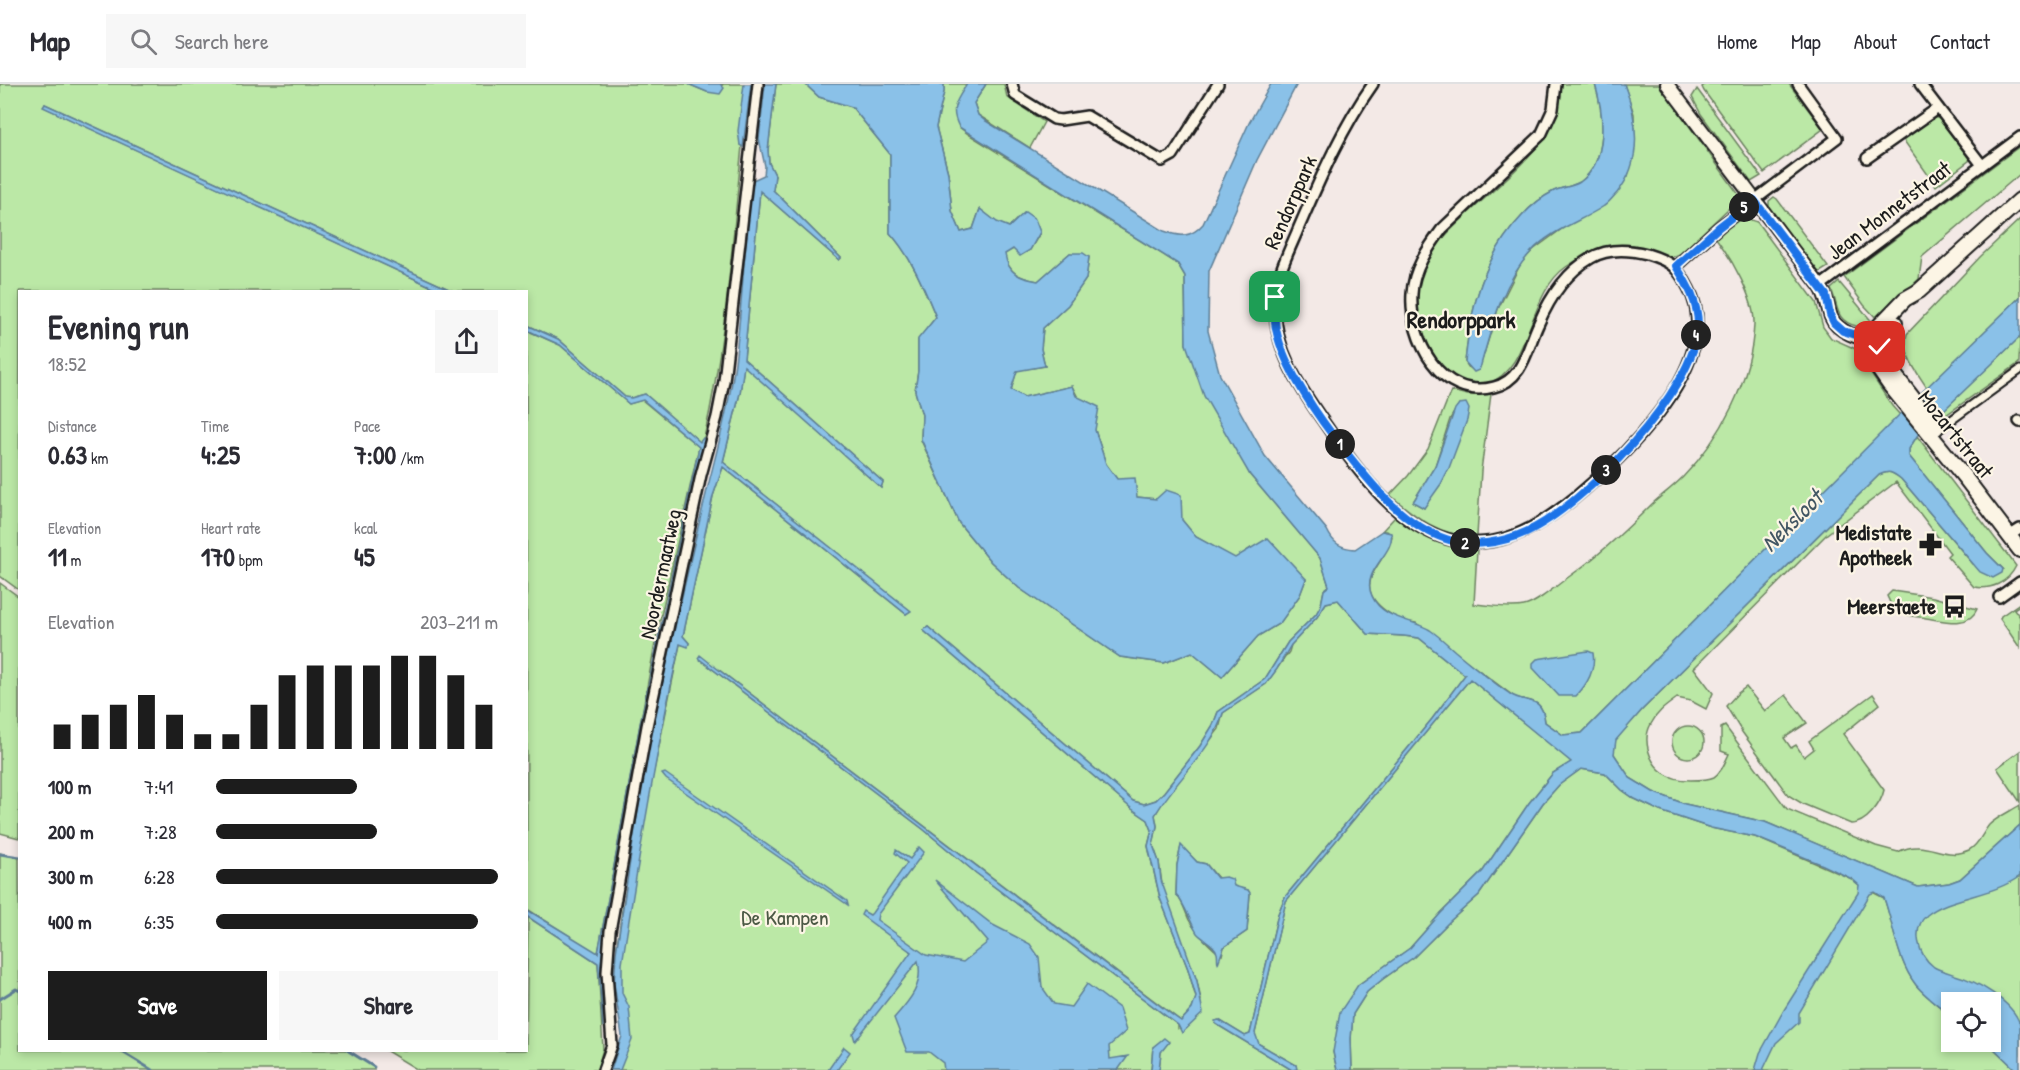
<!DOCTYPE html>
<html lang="en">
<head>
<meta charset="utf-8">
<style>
  body { margin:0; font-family:"Patrick Hand",sans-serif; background:#f7f7f7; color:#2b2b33; height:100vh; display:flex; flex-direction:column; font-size:22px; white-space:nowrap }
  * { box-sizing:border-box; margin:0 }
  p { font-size:20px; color:#7c7c81 }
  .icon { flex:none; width:33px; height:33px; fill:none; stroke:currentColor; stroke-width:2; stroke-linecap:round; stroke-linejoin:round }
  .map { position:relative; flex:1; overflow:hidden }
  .side { position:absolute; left:18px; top:206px; width:510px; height:762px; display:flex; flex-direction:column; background:#fff; border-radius:0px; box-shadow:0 3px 9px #0003 }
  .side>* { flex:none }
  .controls { position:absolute; left:1941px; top:908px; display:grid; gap:12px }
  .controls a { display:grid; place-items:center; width:60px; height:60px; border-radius:0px; background:#fff; box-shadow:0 3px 9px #0003; font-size:30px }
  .pin { position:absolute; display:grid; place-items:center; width:51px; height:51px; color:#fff; margin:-26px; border-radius:12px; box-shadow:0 3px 9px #0006 }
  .km { position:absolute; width:30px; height:30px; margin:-15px; border-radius:50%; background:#222; color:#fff; font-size:16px; line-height:30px; text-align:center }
  .round { display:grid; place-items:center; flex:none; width:63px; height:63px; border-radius:0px; background:#f7f7f7 }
  .head { display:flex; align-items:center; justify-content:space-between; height:102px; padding:0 30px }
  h1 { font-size:33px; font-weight:800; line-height:45px }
  .stats { display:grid; grid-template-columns:repeat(3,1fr); gap:9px; height:102px; padding:6px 30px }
  .stats div { display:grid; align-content:center }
  .stats b { font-size:26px; font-weight:800 }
  .stats small { font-size:16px; font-weight:400 }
  .stats p { font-size:16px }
  .chart { height:168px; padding:12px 30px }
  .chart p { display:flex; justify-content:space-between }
  .chart svg { width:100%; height:108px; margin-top:6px; stroke:#1c1c1c; stroke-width:6 }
  .cta { display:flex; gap:12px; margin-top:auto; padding:12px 30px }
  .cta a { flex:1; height:69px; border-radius:0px; background:#1c1c1c; color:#fff; font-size:24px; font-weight:800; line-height:69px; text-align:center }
  .cta a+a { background:#f7f7f7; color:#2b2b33 }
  ul { padding:0 30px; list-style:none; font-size:20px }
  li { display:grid; grid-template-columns:96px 72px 1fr; align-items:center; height:45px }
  li i { height:15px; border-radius:8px; background:#1c1c1c }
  header { display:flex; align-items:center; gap:36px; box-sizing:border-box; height:84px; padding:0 30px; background:#fff; border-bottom:2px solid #e1e1e2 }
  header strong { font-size:28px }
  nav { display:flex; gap:33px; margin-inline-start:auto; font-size:21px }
  .search { width:420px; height:54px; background:#f7f7f7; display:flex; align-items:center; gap:15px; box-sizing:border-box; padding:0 21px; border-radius:0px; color:#7c7c81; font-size:22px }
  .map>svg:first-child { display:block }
  .green { fill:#bbe8a6; stroke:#6c8261; stroke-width:1.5; fill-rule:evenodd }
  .water { fill:#8ac1e8; stroke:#5e7f96; stroke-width:1.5 }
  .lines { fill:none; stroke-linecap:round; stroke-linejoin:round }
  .stream { stroke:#5e7f96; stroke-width:3 }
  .pedestrian-casing { stroke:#1c1c1c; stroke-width:11 }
  .minor-casing { stroke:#1c1c1c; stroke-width:14 }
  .tertiary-casing { stroke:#1c1c1c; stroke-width:16 }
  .secondary-casing { stroke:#1c1c1c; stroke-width:18 }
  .pedestrian { stroke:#fcf5e5; stroke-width:7 }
  .minor { stroke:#fcf5e5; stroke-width:9 }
  .tertiary { stroke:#fcf5e5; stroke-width:12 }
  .secondary { stroke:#fcf5e5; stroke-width:14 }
  .route-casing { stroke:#fff; stroke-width:12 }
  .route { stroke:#1a73e8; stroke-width:8 }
  .labels { text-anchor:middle; stroke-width:4.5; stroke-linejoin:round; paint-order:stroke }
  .street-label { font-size:22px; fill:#1c1c1c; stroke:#fcf5e5 }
  .poi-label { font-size:22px; font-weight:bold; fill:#1c1c1c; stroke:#fcf5e5; text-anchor:end }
  .park-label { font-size:22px; fill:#4c5945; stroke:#fcf5e5 }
  .neighbourhood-label { font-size:24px; font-weight:bold; fill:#1c1c1c; stroke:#fcf5e5 }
  .water-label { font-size:24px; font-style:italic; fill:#425663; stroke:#fcf5e5 }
</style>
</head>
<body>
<header>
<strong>Map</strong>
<div class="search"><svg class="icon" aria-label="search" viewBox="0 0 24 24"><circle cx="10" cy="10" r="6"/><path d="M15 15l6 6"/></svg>Search here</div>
<nav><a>Home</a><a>Map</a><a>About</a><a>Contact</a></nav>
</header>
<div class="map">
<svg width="2020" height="986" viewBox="0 0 2020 986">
  <rect width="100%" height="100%" fill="#f3e9e6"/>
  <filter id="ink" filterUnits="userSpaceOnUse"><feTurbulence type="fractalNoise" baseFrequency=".0167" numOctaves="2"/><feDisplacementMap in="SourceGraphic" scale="12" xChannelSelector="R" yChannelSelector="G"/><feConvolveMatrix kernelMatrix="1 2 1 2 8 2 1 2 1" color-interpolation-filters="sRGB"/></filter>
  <g filter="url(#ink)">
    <!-- green -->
    <g class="green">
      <path d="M0 0H688L707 8 722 1 720 0H744L740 61 742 62C732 160 726 258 704 354L700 358 645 310 631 314 625 313 558 255 527 241 526 207H453L45 20 44 23 441 207H20L19 506 0 492Z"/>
      <path d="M776 0H805L819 13 852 23 890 70V149C911 172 924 204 936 233L918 256V287L915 307 922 331 921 356 959 439 991 478 1019 504 1120 573 1164 579 1192 568 1222 593 1258 552 1280 539 1300 511 1306 495 1251 464 1235 475 1196 453 1182 436 1156 415 1137 413 1117 395 1106 380 1095 346 1072 302 1024 313 1011 306 1017 286 1045 282 1041 265 1043 244 1068 221 1086 195 1089 173 1070 169 1038 197C1020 194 1009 190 1004 170L1013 165 1030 166 1040 149 1016 136 1009 143 997 139 980 125 973 145 961 148 952 127 948 89 936 43 944 8V0H967L963 7 959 43 968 50 1178 180 1185 192 1186 260 1250 391 1320 474 1329 502 1324 506 1321 521 1316 530 1288 558 1265 595 1218 628 1213 641 1200 662 1164 708 1156 716 1144 720 1133 717 928 543 923 546 1132 725 1148 736 1152 746 1148 762 1160 814 1188 885 1196 914 1192 925 1181 937 719 586 698 574 923 745 976 789 1178 941V944L1201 916 1197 897 1163 808 1159 778 1153 761 1157 742 1155 731 1165 714 1219 645 1223 629 1266 600 1289 568 1291 561 1317 533 1326 519 1338 516 1368 550 1404 552 1419 554 1465 591 1432 635 1285 813 1278 830 1250 950 1245 952 1219 936 1216 937V940L1292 986H1159L1161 968 1168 958 1153 963 1151 986H613L625 947 617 862 622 827 631 779 654 686 680 560 688 562 689 559 683 552 713 412 723 383 906 530 910 527 723 378 740 309 744 281 881 404 883 398 744 275 760 107 839 176 841 174 773 106 775 91 769 79 768 66ZM1181 762 1197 778 1206 780 1218 794 1238 804 1248 806 1250 810 1247 847 1224 863 1222 871C1212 865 1195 847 1189 836 1185 827 1183 818 1176 810L1177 781Z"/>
      <path d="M986 0H1004L1007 13 1044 38 1030 64 978 31 974 19Z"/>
      <path d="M1561 0H1595C1604 30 1609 77 1580 98 1572 103 1562 103 1554 107 1542 113 1531 122 1522 132 1484 172 1470 224 1465 278L1469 284 1479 286 1498 225 1521 179 1533 166 1570 139 1628 92 1635 60 1634 30 1624 0H1659L1739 111 1728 125 1680 170C1663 179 1654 167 1638 162 1614 156 1585 170 1566 183 1527 210 1532 285 1487 300 1470 305 1449 293 1438 281 1427 269 1421 252 1419 236 1416 221 1415 202 1421 187 1428 167 1445 152 1460 137 1486 112 1526 80 1546 51 1557 35 1560 19 1561 0Z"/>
      <path d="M1705 0H1789L1823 45 1764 89 1704 7 1702 3Z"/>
      <path d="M1697 5 1761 92 1751 98 1701 30 1692 13Z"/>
      <path d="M1934 33 1940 35 1970 76 1936 102 1902 54Z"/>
      <path d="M2020 62V90L1922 173 1919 195 1877 235 1864 221 1844 193Z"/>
      <path d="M1774 113 1777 115 1828 183 1820 188 1816 187 1769 127V117Z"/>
      <path d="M1748 135 1757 138 1816 218 1823 243 1831 254 1858 266V270L1892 322 1900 331 1582 649 1563 651 1545 638C1543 617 1534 617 1516 614L1416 539C1405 538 1394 533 1386 527 1348 499 1387 480 1392 452L1387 447H1382L1395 433C1418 451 1446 467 1477 466L1474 520C1490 521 1509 525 1524 522 1538 519 1558 500 1570 492 1600 471 1626 446 1652 420 1662 411 1673 403 1683 393 1721 354 1752 295 1754 240 1755 215 1731 174 1716 154L1737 136Z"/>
      <path d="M2020 135V213L1927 304C1917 288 1901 269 1907 250L1980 173Z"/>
      <path d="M1839 198 1873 239C1867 245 1864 244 1856 242 1834 236 1839 222 1831 205Z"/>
      <path d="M526 246 560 261 629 320 642 316 699 363 656 554 598 870 527 825Z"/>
      <path d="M2020 253 2019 279 1943 333 1939 330Z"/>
      <path d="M1451 307 1468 311 1491 310 1481 387 1477 452C1441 454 1416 433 1390 411L1408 392 1428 365ZM1459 320 1467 335 1424 424 1413 418 1435 382 1450 335Z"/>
      <path d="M1917 352 2010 474 2016 482C2008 499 1991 506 1974 503L1947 472 1950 469 1896 398 1827 450 1694 584 1713 609 1706 625 1691 617 1677 614C1666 622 1657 628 1651 640 1642 656 1649 679 1664 689 1672 695 1682 696 1691 696 1698 696 1708 696 1714 693 1722 688 1725 678 1729 670L1721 667V644L1725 642 1787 725 1876 762 1898 768C1926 753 1944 778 1969 766 1979 761 1983 748 1989 741 1997 733 2011 727 2020 721V741L1960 795 1949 799 1918 803 1765 738 1685 720 1653 708 1630 694 1614 670 1615 656 1642 626 1879 391C1889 386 1892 388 1901 395L1973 480 2003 485 1987 469 1909 372V365Z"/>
      <path d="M0 499 19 513V754L0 749Z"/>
      <path d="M1892 507 1933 513 1977 525C1969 545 1942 536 1926 534 1918 533 1909 532 1902 529 1894 526 1890 520 1887 512Z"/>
      <path d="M2020 519V521L2014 525 2020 533V564L2000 535 2001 532Z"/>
      <path d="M1470 595 1572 678 1553 689 1529 719 1483 787 1441 829 1410 864 1358 901 1333 968 1337 986H1296V981L1259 960 1256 955 1255 949 1286 817Z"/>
      <path d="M1746 603 1765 627 1786 611 1807 639 1784 654 1791 664 1796 661 1804 673 1814 665 1809 657 1873 610 1880 620 1843 650 1884 706C1881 720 1866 740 1851 740L1803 720 1788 711 1742 648 1726 622 1738 609Z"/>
      <circle cx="1688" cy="658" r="16"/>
      <path d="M2020 667V718L1997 684Z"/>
      <path d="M1581 685 1605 689 1622 706 1635 715 1660 727 1711 744 1755 753 1852 795 1859 801 1884 814C1894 842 1897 876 1916 901 1926 913 1939 922 1951 931L1952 957H1986L2016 986H1352L1351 955 1353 930 1367 908 1383 895 1414 873 1450 837 1479 811 1543 719 1559 701Z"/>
      <path d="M2020 762V969L1990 918 1927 897 1905 820 1948 807Z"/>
      <path d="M0 769 19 774 20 966H347L374 983V986H0Z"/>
      <path d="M528 833 598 879 603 965 597 986H418L385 966H526Z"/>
    </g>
    <!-- water -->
    <g class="water">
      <path d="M688 0H720L724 4 720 10 707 8Z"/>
      <path d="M744 0H751L743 63 740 61 738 47Z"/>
      <path d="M765 0H776L768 66 769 79 775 91 773 106 841 174 839 176 760 107 744 275 883 398 881 404 744 282 740 309 723 378 911 527 906 530 723 383 713 412 683 552 689 559 688 563 680 560C656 666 639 773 622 880V909L629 923 632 956 620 986H611L622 952 614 900 616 869C630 781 641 692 661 605 676 538 691 472 707 406 717 366 728 327 734 286 743 223 743 159 753 96L764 91 765 82 759 55Z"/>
      <path d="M805 0H944V8L936 43 948 89 952 127 961 148 973 145 980 125 997 138 1009 143 1025 128 1035 135 1040 148 1030 166 1020 172 1013 165 1005 170C1008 190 1020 194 1038 197L1070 169H1083L1089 173 1086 195 1068 221 1043 244 1041 265 1045 282 1017 287 1011 306 1024 313 1072 302 1076 312 1099 323 1095 346 1106 380 1117 395 1135 394 1137 413 1156 415 1166 406 1181 411 1182 436 1196 453 1235 474 1268 454 1306 495 1300 511 1280 539 1258 552 1222 593 1192 568 1164 579 1120 573 1019 504 991 478 959 439 921 355 922 331 915 307 918 287V255L936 233C924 204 911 172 890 149V70L852 23 819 13Z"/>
      <path d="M967 0H986L974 19 978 31 984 36 1164 147C1180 153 1191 154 1203 140L1249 39 1271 0H1297L1257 76 1209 187 1208 247 1220 291 1265 372 1327 446C1333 459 1340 464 1355 465L1382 447 1391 449C1396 470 1360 486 1372 512 1382 535 1412 535 1430 546 1439 552 1447 560 1455 567 1473 582 1491 597 1510 610 1527 621 1542 610 1545 638L1563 651 1582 649 1922 308 2020 213V253L1917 352 1909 365V372L1987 469 2003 485 2002 489 1993 494 1980 488 1901 395C1892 388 1889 386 1879 391L1642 626 1616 656 1614 670 1630 694 1653 708 1685 720 1765 738 1918 803 1949 799 1960 795 2020 741V792C1992 813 1950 812 1927 831 1911 845 1918 871 1934 883 1941 887 1948 888 1955 891 1977 897 2012 917 2020 940 2020 948 2020 976 2020 986H2016L1986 957H1990V918H1952L1951 931C1939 922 1926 913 1916 901 1897 876 1894 843 1884 814L1875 808 1870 810 1799 929V938L1776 959 1763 986H1755L1760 969 1784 926 1858 809 1859 801 1852 795 1823 781 1755 753 1711 744 1660 727 1635 715 1622 706 1605 689 1581 685 1559 701 1543 719 1479 811 1450 837 1414 873 1383 895 1367 908 1353 930 1351 955 1352 986H1337L1333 968 1340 928 1358 901 1410 864 1441 829 1483 787 1529 719 1553 689 1571 678 1470 595 1286 817 1255 949 1259 960 1296 981 1297 985 1292 986 1216 940 1215 937 1219 936 1245 952 1250 950 1278 830 1285 813 1432 635 1465 591 1419 554 1404 552 1368 550 1338 516 1326 519 1317 533 1291 561 1277 585 1266 600 1223 629C1214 664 1174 698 1155 731L1157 742 1153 761 1159 778 1161 796 1197 897 1203 929 1182 949 1178 941 976 789 923 745 698 574 700 571 719 586 1171 930 1181 937 1192 925 1196 913 1188 885 1160 814 1148 762 1152 746 1148 736 1132 725 923 546 928 543 1133 717 1144 720 1156 716 1164 708 1200 662 1213 641 1218 628 1265 595 1288 558 1316 530 1321 521 1324 506 1329 502 1320 474 1250 391 1204 312 1186 260 1185 192 1178 180 959 43C949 24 957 16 967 0Z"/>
      <path d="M1595 0H1624C1638 35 1643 78 1617 109 1613 113 1609 119 1604 122 1580 138 1551 146 1531 168 1502 199 1492 242 1481 281L1479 286 1474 288 1465 278C1470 224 1484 172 1522 132 1531 122 1542 113 1554 107 1562 103 1572 103 1580 98 1609 77 1604 30 1595 0Z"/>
      <path d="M45 20 453 207H441L43 23Z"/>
      <path d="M527 241 558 255 625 313 631 314 645 310 700 358 703 354 706 355 675 491 604 855 601 881 603 943 598 879 528 833 527 834 526 825 598 869 640 640 699 363 643 316 629 320 560 261 527 246Z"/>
      <path d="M1466 319 1469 325 1467 336 1449 384 1441 400 1424 424 1413 418 1435 382 1455 325 1459 320Z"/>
      <path d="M1588 567 1593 569C1596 585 1587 601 1576 612H1559L1533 584V579L1537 575Z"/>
      <path d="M665 689 847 817 848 821 666 695 662 690Z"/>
      <path d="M1181 761 1197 778 1206 780 1217 794 1226 793 1232 795 1234 802 1248 806 1250 809 1247 847 1224 863 1218 879C1217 876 1218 873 1217 869 1215 860 1203 856 1197 849 1189 836 1186 822 1176 810L1177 781Z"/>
      <path d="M919 763 924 768 878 830 877 836 926 871 963 878 988 858 935 796 993 841 1030 860 1039 873 1042 903 1054 920 1071 923 1087 900 1119 924 1126 947 1109 962 1110 975 1128 972 1118 986H944L943 979 929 968H907L894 934C909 917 924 901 918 877L855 957 853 950 911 868 861 831 863 827 870 831 872 829 907 779 895 769 896 766 910 775Z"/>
      <path d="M1164 954 1169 958 1161 968 1159 986H1151L1153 963Z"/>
      <path d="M844 963 850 968 837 986H828Z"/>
    </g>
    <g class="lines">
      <!-- stream -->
      <g class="stream">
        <path d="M0 770 20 773"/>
        <path d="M0 915 16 905 20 907"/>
        <path d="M119 966 152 986"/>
        <path d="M347 966 374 983"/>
      </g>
      <defs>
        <path id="pedestrian" d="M1935 348 2020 286"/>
        <g id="minor">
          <path d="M1012 0 1015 11 1054 35 1061 36 1087 32 1162 77 1173 71 1218 0"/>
          <path d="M1373 0C1341 45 1319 97 1297 148 1288 169 1276 193 1275 216 1272 266 1303 308 1330 347 1354 381 1382 420 1418 442 1485 482 1542 444 1592 399 1614 380 1635 359 1653 336 1681 302 1712 249 1689 205 1678 183 1670 177 1647 170 1627 165 1608 164 1591 174 1565 189 1549 215 1538 241 1527 265 1523 296 1494 303 1441 317 1409 255 1412 210 1413 186 1428 164 1442 145L1541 51 1553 25 1556 0"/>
          <path d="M1920 0 1982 81"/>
          <path d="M1867 74 1938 24"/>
          <path d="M1676 182 1719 143 1837 54 1798 0"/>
          <path d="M1820 202 2020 53"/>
          <path d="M2019 337 2020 338"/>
          <path d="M2009 452 2020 445"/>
          <path d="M1999 513 2020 498"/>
          <path d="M603 986 612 961 607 888 610 847 647 642 701 391 717 333 724 297 758 0"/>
        </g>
        <path id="tertiary" d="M1667 0 1820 202C1827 212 1827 222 1831 233 1838 250 1864 255 1880 259"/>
        <g id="secondary">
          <path d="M2020 116 1919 207 1905 215 1877 244 1870 256 1873 277 1889 300 1966 395 2020 466"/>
          <path d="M1895 239 1884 251 1880 267 1887 281 1936 344"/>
        </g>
      </defs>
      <!-- pedestrian casing -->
      <use href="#pedestrian" class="pedestrian-casing"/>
      <!-- minor casing -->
      <use href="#minor" class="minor-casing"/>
      <!-- tertiary casing -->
      <use href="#tertiary" class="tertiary-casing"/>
      <!-- secondary casing -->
      <use href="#secondary" class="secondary-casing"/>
      <!-- pedestrian -->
      <use href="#pedestrian" class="pedestrian"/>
      <!-- minor -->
      <use href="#minor" class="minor"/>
      <!-- tertiary -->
      <use href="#tertiary" class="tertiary"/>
      <!-- secondary -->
      <use href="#secondary" class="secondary"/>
    </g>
  </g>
  <g class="lines" filter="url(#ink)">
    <defs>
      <path id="route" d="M1275 213C1275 224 1274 235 1276 245 1284 285 1320 336 1345 367 1373 402 1402 440 1446 455 1471 464 1502 459 1526 448 1582 423 1697 306 1698 241 1698 219 1688 201 1676 182L1719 143 1754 116 1826 211 1830 231 1834 239 1843 247 1881 259 1880 263"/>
    </defs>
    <!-- route casing -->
    <use href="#route" class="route-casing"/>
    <!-- route -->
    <use href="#route" class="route"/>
  </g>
  <!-- icons -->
  <defs>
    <symbol id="pharmacy-bare" viewBox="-9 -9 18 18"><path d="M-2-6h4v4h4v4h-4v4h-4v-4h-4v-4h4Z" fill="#1c1c1c" stroke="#fcf5e5" stroke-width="2.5" paint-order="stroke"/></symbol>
    <symbol id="bus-bare" viewBox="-9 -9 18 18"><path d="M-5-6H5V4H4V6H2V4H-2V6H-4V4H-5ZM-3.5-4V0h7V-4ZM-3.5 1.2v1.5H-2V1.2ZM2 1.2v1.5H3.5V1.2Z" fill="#1c1c1c" stroke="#fcf5e5" stroke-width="2.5" paint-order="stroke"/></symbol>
  </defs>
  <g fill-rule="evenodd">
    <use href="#pharmacy-bare" x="1914" y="444" width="33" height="33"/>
    <use href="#bus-bare" x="1938" y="506" width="33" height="33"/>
  </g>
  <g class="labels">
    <!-- street labels -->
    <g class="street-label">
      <text transform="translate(1290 118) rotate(-66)" y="8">Rendorppark</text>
      <text transform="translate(1889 126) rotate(-37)" y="8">Jean Monnetstraat</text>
      <text transform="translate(1956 350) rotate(51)" y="8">Mozartstraat</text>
      <text transform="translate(660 490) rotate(-78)" y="8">Noordermaatweg</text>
    </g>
    <!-- poi labels -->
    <g class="poi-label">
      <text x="1912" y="456">Medistate<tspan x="1912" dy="25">Apotheek</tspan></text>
      <text x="1936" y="530">Meerstaete</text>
    </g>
    <!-- park labels -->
    <g class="park-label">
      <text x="785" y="841">De Kampen</text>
    </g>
    <!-- neighbourhood labels -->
    <g class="neighbourhood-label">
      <text x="1461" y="244">Rendorppark</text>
    </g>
    <!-- water labels -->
    <g class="water-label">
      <text transform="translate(1792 437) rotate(-45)" y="8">Neksloot</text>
    </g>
  </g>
</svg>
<div class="controls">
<a><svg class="icon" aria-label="locate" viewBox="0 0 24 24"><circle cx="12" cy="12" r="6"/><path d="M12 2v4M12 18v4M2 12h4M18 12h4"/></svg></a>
</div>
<div class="pin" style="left:1275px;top:213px;background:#1e9e55"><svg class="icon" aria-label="arrive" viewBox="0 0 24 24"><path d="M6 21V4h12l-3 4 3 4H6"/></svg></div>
<div class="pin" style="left:1880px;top:263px;background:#d93025"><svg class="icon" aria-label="check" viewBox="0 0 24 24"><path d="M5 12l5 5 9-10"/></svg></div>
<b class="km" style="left:1340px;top:360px">1</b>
<b class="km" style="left:1465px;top:459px">2</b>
<b class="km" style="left:1606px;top:386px">3</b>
<b class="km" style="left:1696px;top:251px">4</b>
<b class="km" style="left:1744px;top:123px">5</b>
<section class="side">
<div class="head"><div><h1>Evening run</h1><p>18:52</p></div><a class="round"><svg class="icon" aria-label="share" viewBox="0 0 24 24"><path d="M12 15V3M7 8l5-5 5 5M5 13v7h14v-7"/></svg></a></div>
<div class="stats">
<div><p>Distance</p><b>0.63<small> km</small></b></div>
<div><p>Time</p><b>4:25</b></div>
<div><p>Pace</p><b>7:00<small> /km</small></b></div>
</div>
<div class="stats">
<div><p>Elevation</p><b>11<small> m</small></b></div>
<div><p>Heart rate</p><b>170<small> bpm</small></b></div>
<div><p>kcal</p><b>45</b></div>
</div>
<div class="chart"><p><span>Elevation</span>203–211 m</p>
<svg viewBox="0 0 160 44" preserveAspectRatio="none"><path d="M5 44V34M15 44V30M25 44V26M35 44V22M45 44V30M55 44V38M65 44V38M75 44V26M85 44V14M95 44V10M105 44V10M115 44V10M125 44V6M135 44V6M145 44V14M155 44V26"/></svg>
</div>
<ul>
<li><b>100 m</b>7:41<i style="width:50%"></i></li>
<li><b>200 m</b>7:28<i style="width:57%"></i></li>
<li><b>300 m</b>6:28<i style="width:100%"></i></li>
<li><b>400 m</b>6:35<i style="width:93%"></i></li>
</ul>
<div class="cta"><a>Save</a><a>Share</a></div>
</section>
</div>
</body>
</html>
